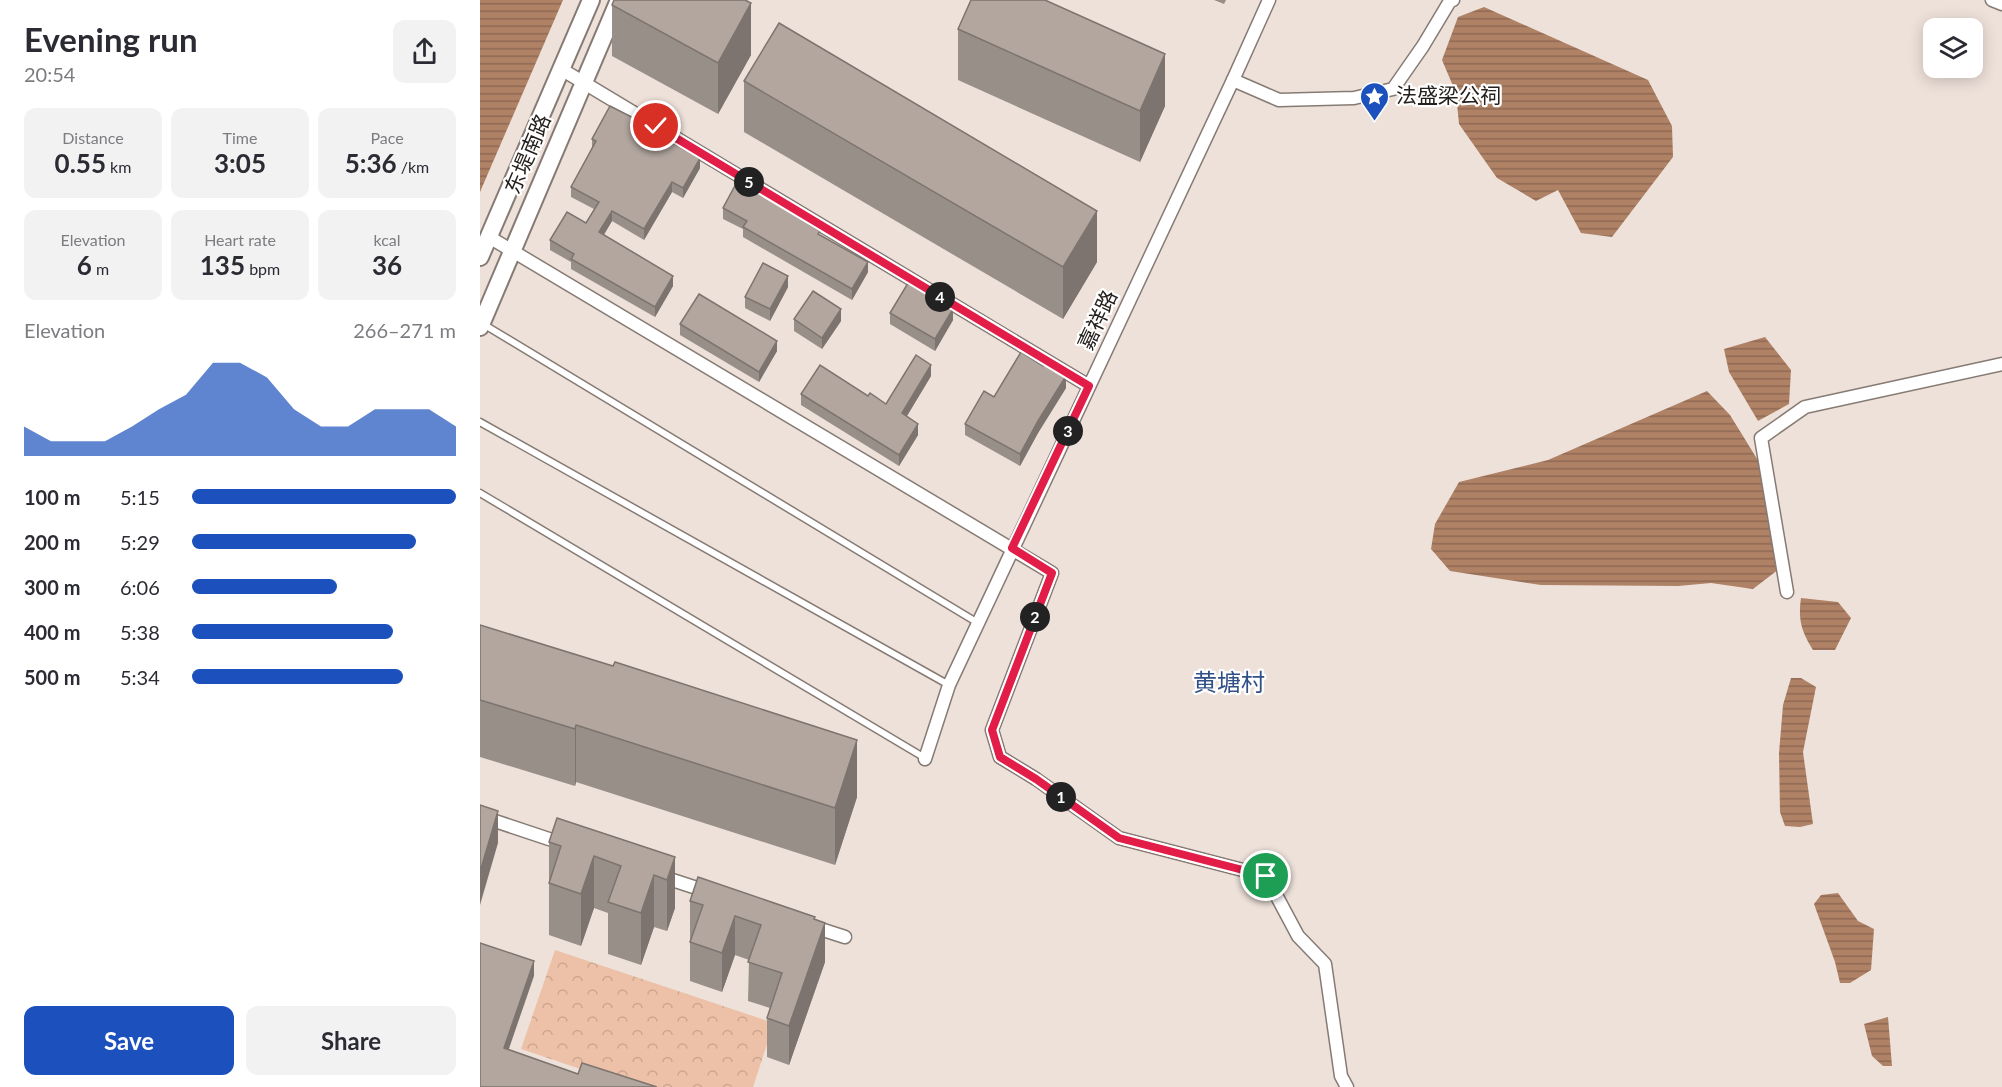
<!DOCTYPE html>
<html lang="en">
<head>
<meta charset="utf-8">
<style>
  body { margin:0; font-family:Lato,"Noto Sans SC",sans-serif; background:#f2f2f3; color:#2b2b33; height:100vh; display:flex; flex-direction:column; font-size:22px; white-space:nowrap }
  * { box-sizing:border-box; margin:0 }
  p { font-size:20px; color:#7c7c81 }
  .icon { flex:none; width:33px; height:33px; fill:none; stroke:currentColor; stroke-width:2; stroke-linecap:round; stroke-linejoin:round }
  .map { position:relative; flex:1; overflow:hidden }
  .panel { display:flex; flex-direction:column; background:#fff; width:480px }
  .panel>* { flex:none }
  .tools { position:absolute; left:1443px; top:18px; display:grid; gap:12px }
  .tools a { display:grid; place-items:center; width:60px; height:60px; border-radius:12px; background:#fff; box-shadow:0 3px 15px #0003; font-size:30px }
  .pin { position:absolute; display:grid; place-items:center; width:51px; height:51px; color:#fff; margin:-26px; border:3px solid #fff; border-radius:50%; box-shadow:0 2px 6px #0007 }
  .km { position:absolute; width:30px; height:30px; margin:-15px; border-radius:50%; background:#222; color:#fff; font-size:16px; line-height:30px; text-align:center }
  .round { display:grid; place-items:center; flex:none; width:63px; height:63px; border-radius:12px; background:#f2f2f3 }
  .head { display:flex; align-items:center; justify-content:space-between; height:102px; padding:0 24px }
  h1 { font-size:33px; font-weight:700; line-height:45px }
  .stats { display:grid; grid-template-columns:repeat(3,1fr); gap:9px; height:102px; padding:6px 24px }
  .stats div { display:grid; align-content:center; border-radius:12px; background:#f2f2f3; text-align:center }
  .stats b { font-size:26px; font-weight:700 }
  .stats small { font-size:16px; font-weight:400 }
  .stats p { font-size:16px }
  .chart { height:168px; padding:12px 24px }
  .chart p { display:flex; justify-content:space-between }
  .chart svg { width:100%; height:108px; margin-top:6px; fill:#1c51bd; opacity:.7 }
  .primary-button { display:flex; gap:12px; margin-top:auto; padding:12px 24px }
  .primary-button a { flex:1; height:69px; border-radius:12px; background:#1c51bd; color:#fff; font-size:24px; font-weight:700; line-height:69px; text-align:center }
  .primary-button a+a { background:#f2f2f3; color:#2b2b33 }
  ul { padding:0 24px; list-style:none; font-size:20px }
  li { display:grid; grid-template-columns:96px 72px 1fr; align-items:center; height:45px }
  li i { height:15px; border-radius:8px; background:#1c51bd }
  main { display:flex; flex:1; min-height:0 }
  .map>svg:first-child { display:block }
  .park { fill:url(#park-crowns) }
  .water { fill:url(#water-rules) }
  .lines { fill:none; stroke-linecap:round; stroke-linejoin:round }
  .service-casing { stroke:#867b74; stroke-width:9 }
  .minor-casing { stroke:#867b74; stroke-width:15 }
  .secondary-casing { stroke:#867b74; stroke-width:20 }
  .service { stroke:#fff; stroke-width:6 }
  .minor { stroke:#fff; stroke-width:12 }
  .secondary { stroke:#fff; stroke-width:16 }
  .wall { fill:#998f89 }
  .shaded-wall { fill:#7d746f }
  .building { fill:#b2a69f; stroke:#7d746f; stroke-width:1.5 }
  .route-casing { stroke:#fff; stroke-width:12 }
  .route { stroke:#e11d48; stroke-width:8 }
  .labels { text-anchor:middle; stroke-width:4.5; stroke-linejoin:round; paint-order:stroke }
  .poi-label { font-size:21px; fill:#25201d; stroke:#fff; text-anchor:start }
  .street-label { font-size:21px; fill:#25201d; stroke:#fff }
  .quarter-label { font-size:24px; fill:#325088; stroke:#fff }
</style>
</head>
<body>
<main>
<section class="panel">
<div class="head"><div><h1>Evening run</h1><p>20:54</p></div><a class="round"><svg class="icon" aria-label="share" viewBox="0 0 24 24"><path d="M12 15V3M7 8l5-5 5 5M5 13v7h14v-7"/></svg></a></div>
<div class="stats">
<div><p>Distance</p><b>0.55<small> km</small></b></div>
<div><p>Time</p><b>3:05</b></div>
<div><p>Pace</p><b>5:36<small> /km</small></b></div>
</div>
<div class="stats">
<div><p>Elevation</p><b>6<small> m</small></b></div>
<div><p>Heart rate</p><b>135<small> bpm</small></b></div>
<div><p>kcal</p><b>36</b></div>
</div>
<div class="chart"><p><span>Elevation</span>266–271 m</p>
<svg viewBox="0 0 160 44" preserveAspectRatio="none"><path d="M0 44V32L10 38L20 38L30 38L40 32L50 25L60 19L70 6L80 6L90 12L100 25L110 32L120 32L130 25L140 25L150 25L160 32V44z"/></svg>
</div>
<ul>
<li><b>100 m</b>5:15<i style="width:100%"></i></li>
<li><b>200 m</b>5:29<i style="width:85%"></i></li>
<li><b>300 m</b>6:06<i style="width:55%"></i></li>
<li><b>400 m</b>5:38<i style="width:76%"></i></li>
<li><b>500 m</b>5:34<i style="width:80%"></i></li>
</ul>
<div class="primary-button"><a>Save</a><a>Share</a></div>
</section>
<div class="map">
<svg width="1522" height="1087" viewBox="0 0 1522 1087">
  <defs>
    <pattern id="park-crowns" width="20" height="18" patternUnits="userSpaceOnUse" patternTransform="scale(1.5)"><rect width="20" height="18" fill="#edc1a7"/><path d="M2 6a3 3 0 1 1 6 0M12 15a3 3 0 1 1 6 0" fill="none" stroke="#cba68f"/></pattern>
    <pattern id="water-rules" width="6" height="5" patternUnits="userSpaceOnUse" patternTransform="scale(1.5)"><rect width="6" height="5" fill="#af8165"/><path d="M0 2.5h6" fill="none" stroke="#8e6953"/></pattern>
  </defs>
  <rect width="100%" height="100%" fill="#eee1da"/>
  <!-- park -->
  <path class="park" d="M75 950 294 1023 273 1087H154L41 1049Z"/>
  <!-- water -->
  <g class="water">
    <path d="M0 0H83L0 192Z"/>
    <path d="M1004 7 1168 80 1192 126 1193 157 1132 237 1101 233 1078 190 1056 201 1017 178 979 124 976 93 962 60 978 17Z"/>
    <path d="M1285 337 1311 370 1309 404 1278 421 1249 372 1244 349Z"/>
    <path d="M1227 391 1250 415 1287 475 1303 566 1273 589 1231 583 1198 586 1061 585 970 571 951 549 955 524 979 482 1068 460Z"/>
    <path d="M1321 598 1358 602 1371 618 1355 650H1333C1321 631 1318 619 1321 598Z"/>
    <path d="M1311 678H1321L1336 687 1323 752 1333 824 1320 827 1305 826 1300 812 1299 753 1303 705Z"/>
    <path d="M1358 893 1378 921 1394 929 1391 970 1370 983H1360L1355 962 1334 904 1341 895Z"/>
    <path d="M1408 1017 1412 1066H1403L1392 1056 1384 1024Z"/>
  </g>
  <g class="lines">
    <defs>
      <g id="service">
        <path d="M3 324 498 623"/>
        <path d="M0 422 469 685"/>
        <path d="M0 493 445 758"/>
      </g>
      <g id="minor">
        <path d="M1512 0 1522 4"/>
        <path d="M81 69 609 386"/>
        <path d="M753 80 799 100 874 98 913 89 943 46 970 1 973 0"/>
        <path d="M9 237 572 573 512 730 520 757 556 779 639 838 786 876 818 936 845 964 861 1076 867 1087"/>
        <path d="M1307 592 1281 438 1325 407 1522 364"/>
        <path d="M445 759 469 685 753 80 789 0"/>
        <path d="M0 816 84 844"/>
        <path d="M180 876 229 892"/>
        <path d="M331 926 365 937"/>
      </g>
      <g id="secondary">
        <path d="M0 257 111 0"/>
        <path d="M0 327 139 0"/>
      </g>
    </defs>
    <!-- service casing -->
    <use href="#service" class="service-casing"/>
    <!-- minor casing -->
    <use href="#minor" class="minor-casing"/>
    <!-- secondary casing -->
    <use href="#secondary" class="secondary-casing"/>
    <!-- service -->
    <use href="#service" class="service"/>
    <!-- minor -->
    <use href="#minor" class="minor"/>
    <!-- secondary -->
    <use href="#secondary" class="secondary"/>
  </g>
  <!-- wall -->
  <g class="wall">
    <path d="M734 0H746L744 4Z"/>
    <path d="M132 5 271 55 238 114 132 56Z"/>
    <path d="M478 29 685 106 660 162 478 80Z"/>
    <path d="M264 81 617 262 583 319 264 132Z"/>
    <path d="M112 139H185L220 168 203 198 192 192 164 240 132 221 124 235 193 286 175 317 91 269V262L70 250V240L106 223 114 209 91 197V187L112 148Z"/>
    <path d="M243 208 340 235 388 272 372 300 263 237V229L243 219Z"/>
    <path d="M308 287 290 321 265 308V297Z"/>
    <path d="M410 313 473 320 455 351 410 324Z"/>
    <path d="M314 319 361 321 342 349 314 331Z"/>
    <path d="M200 324 297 351 279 382 200 335Z"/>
    <path d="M451 376 427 416 438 435 419 466 321 405V394L406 404Z"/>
    <path d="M586 388 558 433 540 466 485 435V424L514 397Z"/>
    <path d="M0 625 377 797 355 865 96 782 95 786 0 757Z"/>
    <path d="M69 842 195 857V908L187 931 174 927 161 965 128 954V913L114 908 101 946 69 935Z"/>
    <path d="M210 901 335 920 345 962 309 1065 287 1057V1018L290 1008 268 1001 269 960 255 955 242 992 210 981Z"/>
  </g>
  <!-- shaded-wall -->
  <g class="shaded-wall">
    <path d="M271 3V55L238 114V63Z"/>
    <path d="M685 54V106L660 162V111Z"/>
    <path d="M220 158V168L203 198V188Z"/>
    <path d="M192 182V192L164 240V229Z"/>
    <path d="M132 211V221L119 242V232Z"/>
    <path d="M617 211V262L583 319V267Z"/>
    <path d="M388 262V272L372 300V289Z"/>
    <path d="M193 276V286L175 317V307Z"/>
    <path d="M308 276V287L290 321V309Z"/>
    <path d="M361 309V321L342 349V338Z"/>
    <path d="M473 309V320L455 351V339Z"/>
    <path d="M297 341V351L279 382V372Z"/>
    <path d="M451 365V376L422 424V413Z"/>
    <path d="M586 376V388L558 433 540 466V454L558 421Z"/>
    <path d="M438 424V435L419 466V455Z"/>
    <path d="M96 725V782L95 786V729Z"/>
    <path d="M377 740V797L355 865V808Z"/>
    <path d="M18 811V843L0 905V872Z"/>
    <path d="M114 856V908L101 946V894Z"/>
    <path d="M195 857V908L187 931V880Z"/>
    <path d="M174 875V927L161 965V913Z"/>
    <path d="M255 916V955L242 992V953Z"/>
    <path d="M335 917V952L345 923V962L309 1065V1026Z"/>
    <path d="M54 961V976L24 1063V1048Z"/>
  </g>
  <!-- building -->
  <g class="building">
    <path d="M134 0H265L271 3 238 63 132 5Z"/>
    <path d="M491 0H565L685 54 660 111 478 29Z"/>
    <path d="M299 23 617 211 583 267 264 81Z"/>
    <path d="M130 106 185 134 183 138 220 158 203 188 192 182 164 229 132 211 119 232 193 276 175 307 91 259 94 254 70 240 87 212 106 223 119 202 91 187 116 141 112 139Z"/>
    <path d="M258 180 340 231 338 234 388 262 372 289 263 227 267 221 243 208Z"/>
    <path d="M283 263 308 276 290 309 265 297Z"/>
    <path d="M428 283 473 309 455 339 410 313Z"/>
    <path d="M333 291 361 309 342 338 314 319Z"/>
    <path d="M219 294 297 341 279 372 200 324Z"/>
    <path d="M541 352 563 366 565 363 586 376 558 421 540 454 485 424 504 391 514 397Z"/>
    <path d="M436 355 451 365 422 413 438 424 419 455 321 394 340 365 388 396 390 393 406 404Z"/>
    <path d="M0 625 133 666 135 662 377 740 355 808 96 725 95 729 0 700Z"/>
    <path d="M0 805 18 811 0 872Z"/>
    <path d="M77 818 195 857 187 880 174 875 161 913 128 902 141 866 114 856 101 894 69 883 81 846 69 842Z"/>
    <path d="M218 877 335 917 334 919 345 923 309 1026 287 1018 302 973 268 962 281 925 255 916 242 953 210 942 223 905 210 901Z"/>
    <path d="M0 943 54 961 24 1048 98 1074 102 1063 177 1087H0Z"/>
  </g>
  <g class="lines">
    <defs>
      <path id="route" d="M176 126 609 386 532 548 572 573 512 730 520 757 556 779 639 838 786 876"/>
    </defs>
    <!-- route casing -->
    <use href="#route" class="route-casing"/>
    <!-- route -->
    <use href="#route" class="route"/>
  </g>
  <!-- icons -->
  <defs>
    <symbol id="sight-pin" viewBox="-11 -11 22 30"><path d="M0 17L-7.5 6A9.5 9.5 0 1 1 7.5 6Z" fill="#1c51bd" stroke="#fff"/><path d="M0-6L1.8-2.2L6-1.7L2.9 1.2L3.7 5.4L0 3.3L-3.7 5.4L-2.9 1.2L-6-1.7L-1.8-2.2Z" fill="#fff"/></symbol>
  </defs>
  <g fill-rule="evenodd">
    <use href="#sight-pin" x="878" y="80" width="33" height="45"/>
  </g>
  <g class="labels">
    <!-- poi labels -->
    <g class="poi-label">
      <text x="916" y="103">法盛梁公祠</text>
    </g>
    <!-- street labels -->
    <g class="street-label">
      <text transform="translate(48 154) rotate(-67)" y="7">东堤南路</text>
      <text transform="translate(618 320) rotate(-65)" y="7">嘉祥路</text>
    </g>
    <!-- quarter labels -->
    <g class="quarter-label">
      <text x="749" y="691">黄塘村</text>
    </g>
  </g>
</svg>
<div class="tools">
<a><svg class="icon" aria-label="layers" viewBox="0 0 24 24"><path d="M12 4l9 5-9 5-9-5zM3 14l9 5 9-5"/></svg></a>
</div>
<div class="pin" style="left:786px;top:876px;background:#1e9e55"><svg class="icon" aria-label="arrive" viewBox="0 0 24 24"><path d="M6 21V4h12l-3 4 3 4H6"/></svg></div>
<div class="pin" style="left:176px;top:126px;background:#d93025"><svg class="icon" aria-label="check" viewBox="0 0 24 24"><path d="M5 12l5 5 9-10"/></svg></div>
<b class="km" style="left:581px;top:797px">1</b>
<b class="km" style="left:555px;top:617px">2</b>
<b class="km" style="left:588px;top:431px">3</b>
<b class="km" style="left:460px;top:297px">4</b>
<b class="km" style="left:269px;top:182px">5</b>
</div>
</main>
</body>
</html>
